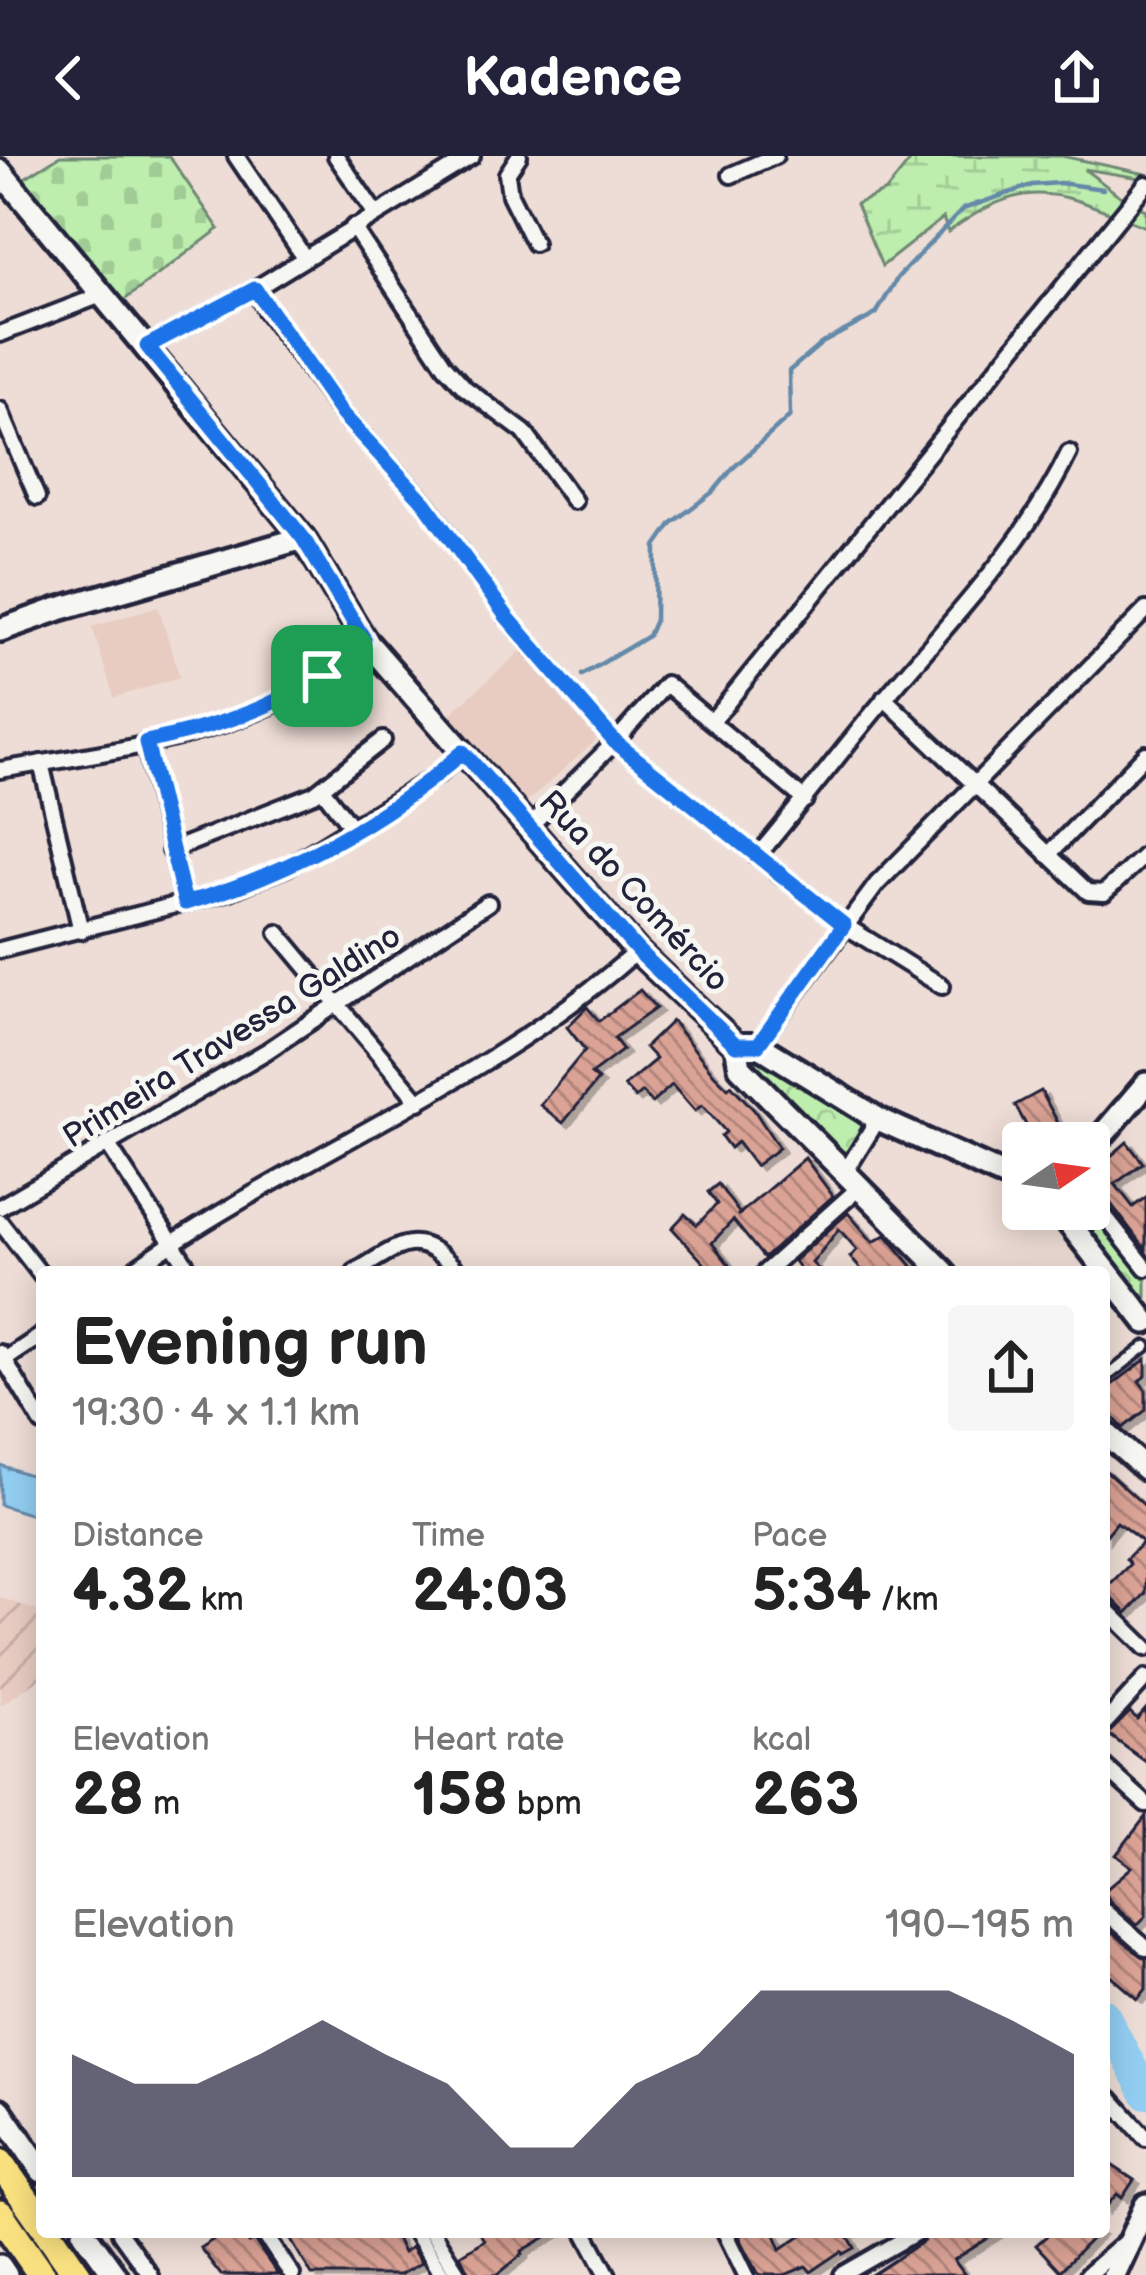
<!DOCTYPE html>
<html lang="en">
<head>
<meta charset="utf-8">
<style>
  body { margin:0; font-family:"Balsamiq Sans",sans-serif; background:#f6f6f6; color:#222; height:100vh; display:flex; flex-direction:column; font-size:45px; white-space:nowrap }
  * { box-sizing:border-box; margin:0 }
  p { font-size:39px; color:#767676 }
  .icon { flex:none; width:66px; height:66px; fill:none; stroke:currentColor; stroke-width:2; stroke-linecap:round; stroke-linejoin:round }
  .map { position:relative; flex:1; overflow:hidden }
  .details { position:absolute; left:36px; top:1110px; width:1074px; height:972px; display:flex; flex-direction:column; background:#fff; border-radius:12px; box-shadow:0 6px 30px #0003 }
  .details>* { flex:none }
  .needle { width:78px; rotate:77deg }
  .tools { position:absolute; left:1002px; top:966px; display:grid; gap:24px }
  .tools a { display:grid; place-items:center; width:108px; height:108px; border-radius:12px; background:#fff; box-shadow:0 6px 30px #0003; font-size:60px }
  .pin { position:absolute; display:grid; place-items:center; width:102px; height:102px; color:#fff; margin:-51px; border-radius:24px; box-shadow:0 6px 18px #0006 }
  .round { display:grid; place-items:center; flex:none; width:126px; height:126px; border-radius:12px; background:#f6f6f6 }
  .overview { display:flex; align-items:center; justify-content:space-between; height:204px; padding:0 36px }
  h1 { font-size:66px; font-weight:700; line-height:90px }
  .stats { display:grid; grid-template-columns:repeat(3,1fr); gap:18px; height:204px; padding:12px 36px }
  .stats div { display:grid; align-content:center }
  .stats b { font-size:60px; font-weight:700 }
  .stats small { font-size:33px; font-weight:400 }
  .stats p { font-size:33px }
  .chart { height:336px; padding:24px 36px }
  .chart p { display:flex; justify-content:space-between }
  .chart svg { width:100%; height:216px; margin-top:12px; fill:#22223b; opacity:.7 }
  header { display:flex; justify-content:space-between; align-items:center; height:156px; padding:0 36px; background:#22223b; color:#fff; font-size:54px; font-weight:700 }
  .map>svg:first-child { display:block }
  .built { fill:#e8ccc2 }
  .industrial { fill:url(#industrial-furrows) }
  .forest { fill:url(#forest-crowns); stroke:#708874; stroke-width:3 }
  .wetland { fill:url(#wetland-marsh); stroke:#708874; stroke-width:3 }
  .cemetery { fill:url(#cemetery-stones); stroke:#708874; stroke-width:3 }
  .water { fill:url(#water-ripples); stroke:#6589a9; stroke-width:3 }
  .lines { fill:none; stroke-linecap:round; stroke-linejoin:round }
  .stream { stroke:#6589a9; stroke-width:4.5 }
  .river { stroke:#92cef2; stroke-width:30 }
  .building { fill:url(#building-back-hatch); stroke:#22223b; stroke-width:3; filter:url(#shadow) }
  .lane-casing { stroke:#22223b; stroke-width:16 }
  .street-casing { stroke:#22223b; stroke-width:22 }
  .secondary-casing { stroke:#22223b; stroke-width:30 }
  .highway-casing { stroke:#22223b; stroke-width:36 }
  .lane { stroke:#f6f6f2; stroke-width:8 }
  .street { stroke:#f6f6f2; stroke-width:14 }
  .secondary { stroke:#f6f6f2; stroke-width:21 }
  .highway { stroke:#fae180; stroke-width:27 }
  .route-casing { stroke:#fff; stroke-width:24 }
  .route { stroke:#1a73e8; stroke-width:15 }
  .labels { text-anchor:middle; stroke-width:10; stroke-linejoin:round; paint-order:stroke }
  .street-label { font-size:33px; fill:#22223b; stroke:#f6f6f2 }
</style>
</head>
<body>
<header><svg class="icon" aria-label="back" viewBox="0 0 24 24"><path d="M15 5l-7 7 7 7"/></svg>Kadence<svg class="icon" aria-label="share" viewBox="0 0 24 24"><path d="M12 15V3M7 8l5-5 5 5M5 13v7h14v-7"/></svg></header>
<div class="map">
<svg width="1146" height="2119" viewBox="0 0 1146 2119">
  <defs>
    <pattern id="industrial-furrows" width="10" height="10" patternUnits="userSpaceOnUse" patternTransform="scale(3)"><rect width="10" height="10" fill="#e8ccc2"/><path d="M-1 1l2-2M0 10L10 0M9 11l2-2" fill="none" stroke="#c7afa8"/></pattern>
    <pattern id="forest-crowns" width="20" height="18" patternUnits="userSpaceOnUse" patternTransform="scale(3)"><rect width="20" height="18" fill="#bdeead"/><path d="M2 6a3 3 0 1 1 6 0M12 15a3 3 0 1 1 6 0" fill="none" stroke="#a2cc96"/></pattern>
    <pattern id="wetland-marsh" width="20" height="14" patternUnits="userSpaceOnUse" patternTransform="scale(3)"><rect width="20" height="14" fill="#bdeead"/><path d="M1 5h8M5 5V1M11 12h8M15 12V8" fill="none" stroke="#a2cc96"/></pattern>
    <pattern id="cemetery-stones" width="16" height="16" patternUnits="userSpaceOnUse" patternTransform="scale(3)"><rect width="16" height="16" fill="#bdeead"/><path d="M2 7V4a2 2 0 0 1 4 0v3zM10 15v-3a2 2 0 0 1 4 0v3z" fill="#a2cc96"/></pattern>
    <pattern id="water-ripples" width="26" height="14" patternUnits="userSpaceOnUse" patternTransform="scale(3)"><rect width="26" height="14" fill="#92cef2"/><path d="M2 4q2-2 4 0t4 0M15 11q2-2 4 0t4 0" fill="none" stroke="#7eb1d0"/></pattern>
    <pattern id="building-back-hatch" width="6" height="6" patternUnits="userSpaceOnUse" patternTransform="scale(3)"><rect width="6" height="6" fill="#dba395"/><path d="M-1 5l2 2M0 0l6 6M5-1l2 2" fill="none" stroke="#b1847b"/></pattern>
    <filter id="shadow"><feDropShadow dx="6" dy="4" stdDeviation="0" flood-color="#0004"/></filter>
  </defs>
  <rect width="100%" height="100%" fill="#eeddd6"/>
  <filter id="ink" filterUnits="userSpaceOnUse"><feTurbulence type="fractalNoise" baseFrequency=".00833" numOctaves="2"/><feDisplacementMap in="SourceGraphic" scale="24" xChannelSelector="R" yChannelSelector="G"/><feConvolveMatrix kernelMatrix="1 2 1 2 8 2 1 2 1" color-interpolation-filters="sRGB"/></filter>
  <g filter="url(#ink)">
    <!-- built -->
    <g class="built">
      <path d="M158 450 180 521 114 542 92 471Z"/>
      <path d="M522 494 599 582 527 646 450 558Z"/>
    </g>
    <!-- industrial -->
    <path class="industrial" d="M0 1441 42 1457V1521L0 1550Z"/>
    <!-- forest -->
    <g class="forest">
      <path d="M764 904 860 965 862 973 848 995 839 998 753 912 754 906Z"/>
      <path d="M1089 1051 1146 1123V1154L1066 1053Z"/>
    </g>
    <!-- wetland -->
    <path class="wetland" d="M914 0H1062L1146 18V23L1084 13 1129 47 1146 54V71C1059 37 1031 16 948 76L943 62 882 110 856 48 886 35Z"/>
    <!-- cemetery -->
    <path class="cemetery" d="M60 0H169L219 73 119 148 18 26Z"/>
    <!-- water -->
    <path class="water" d="M0 1309 42 1323V1362L0 1349Z"/>
    <g class="lines">
      <!-- stream -->
      <path class="stream" d="M582 519 648 480 655 464 656 390 672 367 714 335 733 312 790 260 789 215 822 187 876 158 898 121 963 53 1032 29 1060 27 1103 33"/>
      <!-- river -->
      <path class="river" d="M1104 1857 1146 1938"/>
    </g>
    <!-- building -->
    <g class="building">
      <path d="M640 834 656 852 614 882 623 894 591 918 598 924 563 967 540 949 585 894 567 871 587 851 599 865Z"/>
      <path d="M672 865 714 918 728 932 731 929 754 954 779 992 755 1010 737 986 730 992 721 980 726 976 702 949 695 955 672 929 652 947 642 936 635 942 624 930 656 903 645 891Z"/>
      <path d="M1041 935 1065 980 1052 987H1036L1015 949Z"/>
      <path d="M1127 986 1143 1007 1115 1028 1133 1051 1146 1041V1094L1089 1019Z"/>
      <path d="M805 1002 833 1040 764 1102 733 1064 712 1087 735 1116H712L672 1072 685 1058 697 1069 717 1048 708 1036 718 1028 740 1058 737 1060Z"/>
      <path d="M848 1057 873 1086 886 1079 912 1110 906 1116H863L850 1101 857 1094 839 1073 812 1107 821 1116H802L794 1105Z"/>
      <path d="M1146 1203V1220L1139 1225 1146 1234V1254L1123 1272 1104 1251V1235Z"/>
      <path d="M1104 1313 1146 1351V1437L1127 1457 1104 1434 1130 1408 1126 1403 1143 1386 1117 1366 1104 1382Z"/>
      <path d="M1146 1553V1606L1108 1578 1130 1556 1137 1563Z"/>
      <path d="M1146 1660V1760L1137 1769 1110 1745 1104 1735 1132 1711 1116 1699Z"/>
      <path d="M1112 1777 1146 1803V1833L1138 1843 1104 1814V1786Z"/>
      <path d="M1104 2004 1134 2024 1122 2042 1117 2038 1104 2053Z"/>
      <path d="M225 2076H242L249 2087 254 2084 278 2119H221L200 2092Z"/>
      <path d="M286 2076H393L403 2097 411 2091 421 2107 399 2119H312Z"/>
      <path d="M479 2076H555L522 2095 523 2098 497 2119H470L460 2099 484 2084Z"/>
      <path d="M747 2076H774L781 2093 806 2076H846L855 2092 844 2098 842 2095 811 2116 806 2110 785 2119H759L739 2080Z"/>
      <path d="M928 2076H998L954 2104 965 2119H872L924 2085Z"/>
      <path d="M1051 2076H1098L1060 2115 1036 2089Z"/>
    </g>
    <g class="lines">
      <defs>
        <path id="lane" d="M1104 1223 1146 1190"/>
        <g id="street">
          <path d="M236 0 304 101"/>
          <path d="M336 0 375 57"/>
          <path d="M519 0 507 18 510 39 534 87"/>
          <path d="M731 19 775 0"/>
          <path d="M353 71 445 210 465 232 524 276 574 345"/>
          <path d="M255 133 266 155 343 259 426 347 507 461 615 586 844 769 942 830"/>
          <path d="M0 178 104 138"/>
          <path d="M147 190 255 133 472 0"/>
          <path d="M0 254 37 341"/>
          <path d="M884 542 1088 736 1104 737 1146 698"/>
          <path d="M713 564 1146 28"/>
          <path d="M145 587 185 747"/>
          <path d="M41 607 81 775"/>
          <path d="M0 614C101 597 217 584 306 531 328 518 346 500 364 483"/>
          <path d="M322 633 353 673"/>
          <path d="M531 669 615 586 666 528 805 644"/>
          <path d="M170 695 314 638 383 584"/>
          <path d="M759 698C803 646 843 592 887 540 953 461 1024 390 1069 297"/>
          <path d="M1048 699 1146 598"/>
          <path d="M278 777 419 946"/>
          <path d="M0 794 230 735 287 711 439 618 463 596"/>
          <path d="M758 889 877 728 1146 454"/>
          <path d="M108 989 191 1116"/>
          <path d="M846 1015 878 963"/>
          <path d="M1089 1040 1146 1112"/>
          <path d="M0 1051 267 895 488 747"/>
          <path d="M0 1066 42 1120"/>
          <path d="M130 1116C293 1000 487 929 637 795"/>
          <path d="M355 1116C402 1088 416 1070 458 1116"/>
          <path d="M765 1116 860 1031"/>
          <path d="M0 1197 42 1267"/>
          <path d="M0 1207 42 1179"/>
          <path d="M1104 1451 1146 1492"/>
          <path d="M1104 1568 1146 1522"/>
          <path d="M1104 1610 1146 1648"/>
          <path d="M1104 1755 1146 1792"/>
          <path d="M1104 1944 1111 1943 1146 1982"/>
          <path d="M263 2076 292 2119"/>
          <path d="M415 2076 442 2119"/>
          <path d="M432 2076 459 2119"/>
          <path d="M585 2076 608 2119"/>
          <path d="M725 2076 746 2119"/>
          <path d="M120 2077 150 2119"/>
          <path d="M842 2119 917 2076"/>
          <path d="M1087 2119 1125 2086"/>
        </g>
        <g id="secondary">
          <path d="M0 15 303 382 364 483 637 795 736 889H758L878 963 1023 1028"/>
          <path d="M0 474 59 453 303 382"/>
          <path d="M736 889 740 911 944 1116"/>
          <path d="M1089 995 1146 928"/>
          <path d="M1058 1053 1146 1166"/>
          <path d="M1104 1276 1146 1313"/>
          <path d="M0 1954 42 2015"/>
          <path d="M84 2076 115 2119"/>
          <path d="M0 2110 6 2119"/>
          <path d="M1114 2119 1146 2049"/>
        </g>
        <g id="highway">
          <path d="M0 2007 42 2067"/>
          <path d="M0 2058 42 2119"/>
          <path d="M48 2076 78 2119"/>
        </g>
      </defs>
      <!-- lane casing -->
      <use href="#lane" class="lane-casing"/>
      <!-- street casing -->
      <use href="#street" class="street-casing"/>
      <!-- secondary casing -->
      <use href="#secondary" class="secondary-casing"/>
      <!-- highway casing -->
      <use href="#highway" class="highway-casing"/>
      <!-- lane -->
      <use href="#lane" class="lane"/>
      <!-- street -->
      <use href="#street" class="street"/>
      <!-- secondary -->
      <use href="#secondary" class="secondary"/>
      <!-- highway -->
      <use href="#highway" class="highway"/>
    </g>
  </g>
  <g class="lines" filter="url(#ink)">
    <defs>
      <path id="route" d="M255 133 343 259 425 347 507 461 615 586 844 769 758 889H736L638 795 463 596C386 665 284 720 185 747L146 586C236 566 295 547 364 483L303 382 147 190Z"/>
    </defs>
    <!-- route casing -->
    <use href="#route" class="route-casing"/>
    <!-- route -->
    <use href="#route" class="route"/>
  </g>
  <g class="labels">
    <!-- street labels -->
    <g class="street-label">
      <text transform="translate(635 734) rotate(47)" y="12">Rua do Comércio</text>
      <text transform="translate(231 879) rotate(-32)" y="12">Primeira Travessa Galdino</text>
    </g>
  </g>
</svg>
<div class="tools">
<a><svg class="needle" viewBox="-14 -14 28 28"><path d="M0-13l5 13h-10z" fill="#e53935"/><path d="M0 13l5-13h-10z" fill="#767676"/></svg></a>
</div>
<div class="pin" style="left:322px;top:520px;background:#1e9e55"><svg class="icon" aria-label="arrive" viewBox="0 0 24 24"><path d="M6 21V4h12l-3 4 3 4H6"/></svg></div>
<section class="details">
<div class="overview"><div><h1>Evening run</h1><p>19:30 · 4 × 1.1 km</p></div><a class="round"><svg class="icon" aria-label="share" viewBox="0 0 24 24"><path d="M12 15V3M7 8l5-5 5 5M5 13v7h14v-7"/></svg></a></div>
<div class="stats">
<div><p>Distance</p><b>4.32<small> km</small></b></div>
<div><p>Time</p><b>24:03</b></div>
<div><p>Pace</p><b>5:34<small> /km</small></b></div>
</div>
<div class="stats">
<div><p>Elevation</p><b>28<small> m</small></b></div>
<div><p>Heart rate</p><b>158<small> bpm</small></b></div>
<div><p>kcal</p><b>263</b></div>
</div>
<div class="chart"><p><span>Elevation</span>190–195 m</p>
<svg viewBox="0 0 160 44" preserveAspectRatio="none"><path d="M0 44V19L10 25L20 25L30 19L40 12L50 19L60 25L70 38L80 38L90 25L100 19L110 6L120 6L130 6L140 6L150 12L160 19V44z"/></svg>
</div>
</section>
</div>
</body>
</html>
